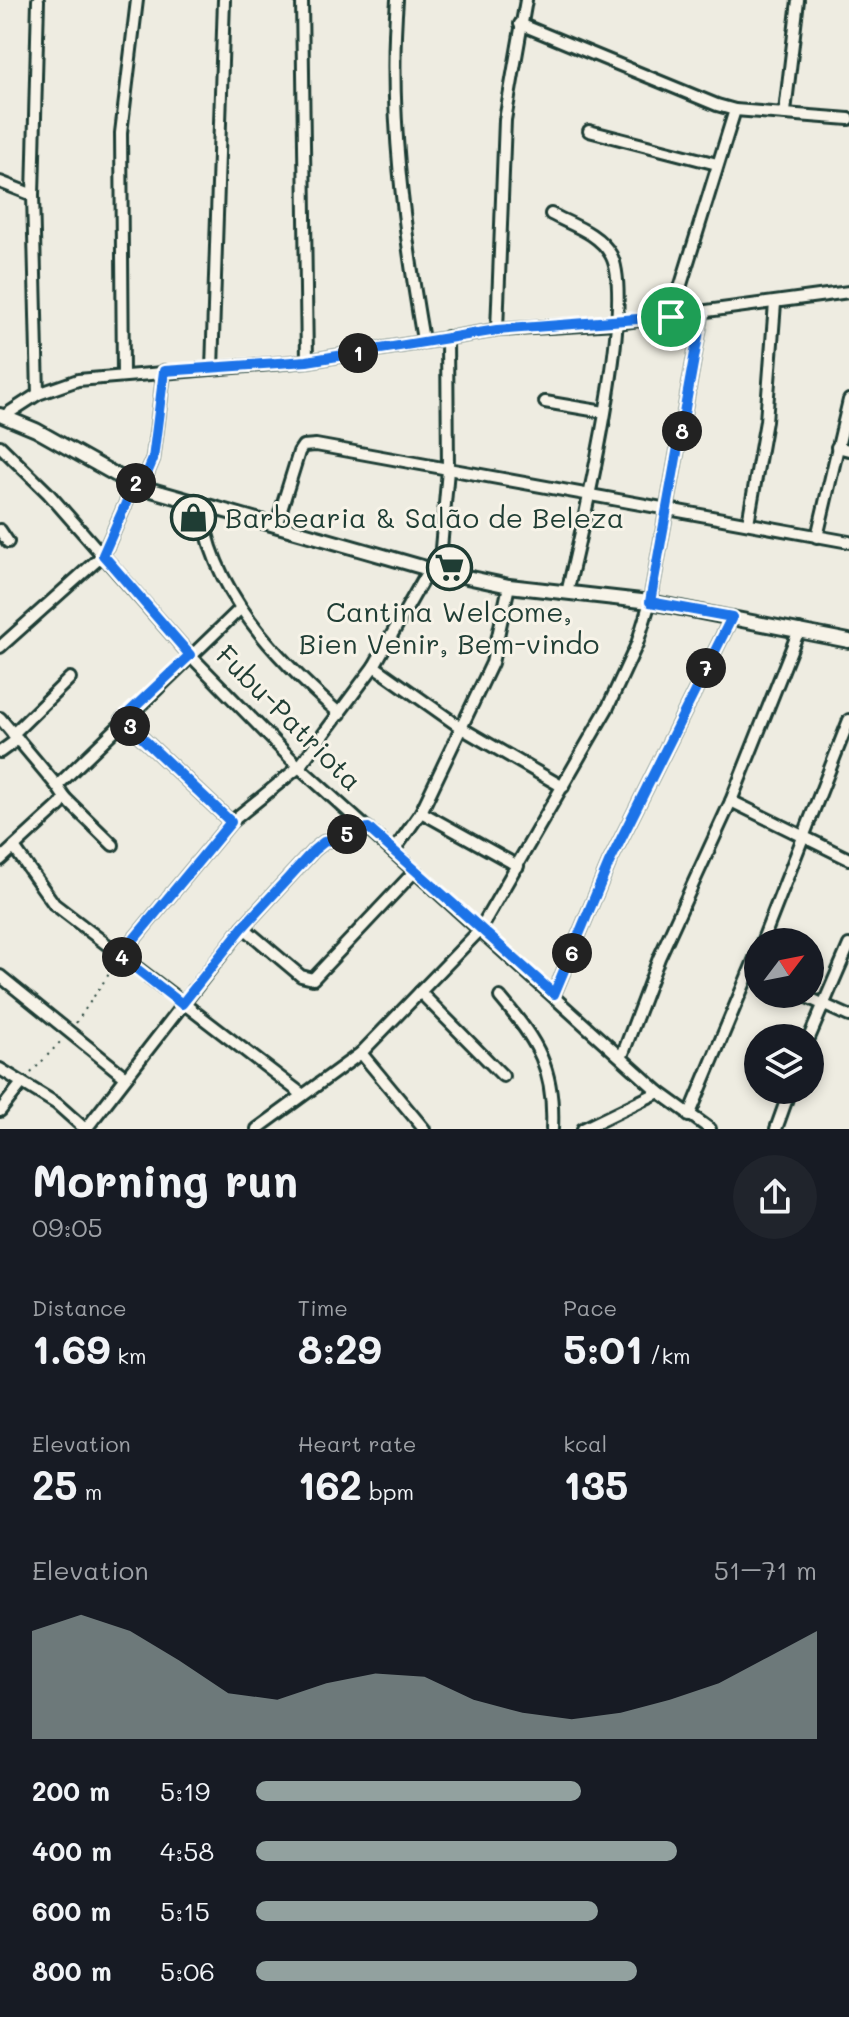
<!DOCTYPE html>
<html lang="en">
<head>
<meta charset="utf-8">
<style>
  body { margin:0; font-family:Mali,sans-serif; background:#20242c; color:#f1f3f6; height:100vh; display:flex; flex-direction:column; font-size:30px; white-space:nowrap }
  * { box-sizing:border-box; margin:0 }
  p { font-size:26px; color:#9ea1a6 }
  .icon { flex:none; width:44px; height:44px; fill:none; stroke:currentColor; stroke-width:2; stroke-linecap:round; stroke-linejoin:round }
  .map { position:relative; height:1129px; overflow:hidden }
  .panel { display:flex; flex-direction:column; background:#171b24; flex:1 }
  .panel>* { flex:none }
  .needle { width:52px; rotate:58deg }
  .tools { position:absolute; left:744px; top:928px; display:grid; gap:16px }
  .tools a { display:grid; place-items:center; width:80px; height:80px; border-radius:50%; background:#171b24; box-shadow:0 4px 12px #0003; font-size:40px }
  .pin { position:absolute; display:grid; place-items:center; width:68px; height:68px; color:#fff; margin:-34px; border:4px solid #fff; border-radius:50%; box-shadow:0 2px 8px #0007 }
  .km { position:absolute; width:40px; height:40px; margin:-20px; border-radius:50%; background:#222; color:#fff; font-size:22px; line-height:40px; text-align:center }
  .round { display:grid; place-items:center; flex:none; width:84px; height:84px; border-radius:42px; background:#20242c }
  .summary { display:flex; align-items:center; justify-content:space-between; height:136px; padding:0 32px }
  h1 { font-size:44px; font-weight:700; line-height:60px }
  .metrics { display:grid; grid-template-columns:repeat(3,1fr); gap:12px; height:136px; padding:8px 32px }
  .metrics div { display:grid; align-content:center }
  .metrics b { font-size:40px; font-weight:700 }
  .metrics small { font-size:22px; font-weight:400 }
  .metrics p { font-size:22px }
  .chart { height:224px; padding:16px 32px }
  .chart p { display:flex; justify-content:space-between }
  .chart svg { width:100%; height:144px; margin-top:8px; fill:#92a19f; opacity:.7 }
  ul { padding:0 32px; list-style:none; font-size:26px }
  li { display:grid; grid-template-columns:128px 96px 1fr; align-items:center; height:60px }
  li i { height:20px; border-radius:10px; background:#92a19f }
  .map>svg:first-child { display:block }
  .lines { fill:none; stroke-linecap:round; stroke-linejoin:round }
  .minor-casing { stroke:#1f3d34; stroke-width:16 }
  .tertiary-casing { stroke:#1f3d34; stroke-width:18 }
  .path { stroke:#1f3d34; stroke-width:2; stroke-dasharray:2 6; stroke-linecap:butt }
  .minor { stroke:#f7f3e8; stroke-width:10 }
  .tertiary { stroke:#f7f3e8; stroke-width:12 }
  .route-casing { stroke:#fff; stroke-width:16 }
  .route { stroke:#1a73e8; stroke-width:10 }
  .labels { text-anchor:middle; stroke-width:6; stroke-linejoin:round; paint-order:stroke }
  .poi-label { font-size:28px; fill:#1f3d34; stroke:#f7f3e8; text-anchor:start }
  .street-label { font-size:28px; fill:#1f3d34; stroke:#f7f3e8 }
</style>
</head>
<body>
<div class="map">
<svg width="849" height="1129" viewBox="0 0 849 1129">
  <rect width="100%" height="100%" fill="#eeece1"/>
  <filter id="ink" filterUnits="userSpaceOnUse"><feTurbulence type="fractalNoise" baseFrequency=".0125" numOctaves="2"/><feDisplacementMap in="SourceGraphic" scale="16" xChannelSelector="R" yChannelSelector="G"/><feConvolveMatrix kernelMatrix="1 2 1 2 8 2 1 2 1" color-interpolation-filters="sRGB"/></filter>
  <g filter="url(#ink)">
    <g class="lines">
      <defs>
        <g id="minor">
          <path d="M38 0 33 195 38 394"/>
          <path d="M302 0 307 361"/>
          <path d="M397 0C388 112 404 230 423 340"/>
          <path d="M520 24 717 105 735 110 849 119"/>
          <path d="M785 112 798 0"/>
          <path d="M589 131 717 164"/>
          <path d="M0 182 33 195"/>
          <path d="M551 214C572 225 599 233 611 255 637 302 581 534 567 593"/>
          <path d="M671 317 735 110"/>
          <path d="M497 330 505 120 526 0"/>
          <path d="M212 369 224 0"/>
          <path d="M123 374 121 133 137 0"/>
          <path d="M545 402 604 412"/>
          <path d="M4 416 38 394 78 380 307 361 497 330 617 323 849 292"/>
          <path d="M0 446 48 493 190 655 299 767 659 1092 710 1129"/>
          <path d="M837 447 849 450"/>
          <path d="M202 504C209 590 278 660 340 714"/>
          <path d="M277 523 299 452 303 446 316 445 849 542"/>
          <path d="M748 523 766 421 775 303"/>
          <path d="M0 530 8 542"/>
          <path d="M817 537 849 400"/>
          <path d="M439 571 448 470 447 337"/>
          <path d="M0 647 103 555 134 485 145 478 153 459 164 371"/>
          <path d="M374 666 463 729 563 787"/>
          <path d="M0 718 57 786"/>
          <path d="M122 719 231 822"/>
          <path d="M13 734 70 678"/>
          <path d="M0 752 18 739"/>
          <path d="M65 798 113 845"/>
          <path d="M731 801 849 859"/>
          <path d="M421 812 518 866"/>
          <path d="M15 849 54 904 303 1095"/>
          <path d="M393 852 421 812 492 663 509 586"/>
          <path d="M0 860 60 805 65 798 57 786 241 608"/>
          <path d="M243 927 301 976 313 979 413 873"/>
          <path d="M762 942 849 720"/>
          <path d="M120 956 231 822 299 767 374 666 429 569"/>
          <path d="M0 976 124 1076"/>
          <path d="M420 992 503 1076"/>
          <path d="M554 994 609 863 732 617"/>
          <path d="M800 994 849 1016"/>
          <path d="M500 997C538 1042 555 1069 552 1129"/>
          <path d="M809 1038 849 945"/>
          <path d="M361 1053 424 1129"/>
          <path d="M622 1056 659 958 731 801 799 630"/>
          <path d="M0 1069 57 1104 85 1129"/>
          <path d="M0 1111 22 1083"/>
          <path d="M689 1116 758 951"/>
          <path d="M86 1129 243 927 314 850 324 842 368 828"/>
          <path d="M257 1129 361 1053 479 931 608 707 637 644 650 602 702 314"/>
          <path d="M583 1129 659 1092"/>
          <path d="M776 1129 790 1090"/>
        </g>
        <path id="tertiary" d="M0 415 36 430 134 485 429 569 509 586 650 602 849 641"/>
      </defs>
      <!-- minor casing -->
      <use href="#minor" class="minor-casing"/>
      <!-- tertiary casing -->
      <use href="#tertiary" class="tertiary-casing"/>
      <!-- path -->
      <g class="path">
        <path d="M76 1023 115 965"/>
        <path d="M31 1073 62 1040"/>
      </g>
      <!-- minor -->
      <use href="#minor" class="minor"/>
      <!-- tertiary -->
      <use href="#tertiary" class="tertiary"/>
    </g>
  </g>
  <g class="lines" filter="url(#ink)">
    <defs>
      <path id="route" d="M702 314 650 602 732 617 609 863 554 994 368 828 324 842 314 850 243 927 182 1004 120 956 231 822 122 719 190 655 103 555 134 485 145 478 153 459 164 371 307 361 497 330Z"/>
    </defs>
    <!-- route casing -->
    <use href="#route" class="route-casing"/>
    <!-- route -->
    <use href="#route" class="route"/>
  </g>
  <!-- icons -->
  <defs>
    <symbol id="shop-ring" viewBox="-11 -11 22 22"><circle r="9.5" fill="#f7f3e8" stroke="#1f3d34" stroke-width="1.5"/><path d="M-5-2.5h2.3a2.7 3.5 0 0 1 5.4 0H5L5.5 6h-11ZM-1.5-2.5h3a1.5 2.3 0 0 0-3 0Z" fill="#1f3d34"/></symbol>
    <symbol id="supermarket-ring" viewBox="-11 -11 22 22"><circle r="9.5" fill="#f7f3e8" stroke="#1f3d34" stroke-width="1.5"/><path d="M-6-5.5h2.5l.6 2H6L4.5 2H-2.5L-4.4-4H-6ZM-1.5 3.2a1.3 1.3 0 1 0 .1 0ZM3 3.2a1.3 1.3 0 1 0 .1 0Z" fill="#1f3d34"/></symbol>
  </defs>
  <g fill-rule="evenodd">
    <use href="#shop-ring" x="168" y="492" width="51" height="51"/>
    <use href="#supermarket-ring" x="424" y="542" width="51" height="51"/>
  </g>
  <g class="labels">
    <!-- poi labels -->
    <g class="poi-label">
      <text x="225" y="528">Barbearia &amp; Salão de Beleza</text>
      <text x="449" y="622" text-anchor="middle">Cantina Welcome,<tspan x="449" dy="32">Bien Venir, Bem-vindo</tspan></text>
    </g>
    <!-- street labels -->
    <g class="street-label">
      <text transform="translate(289 718) rotate(45)" y="10">Fubu-Patriota</text>
    </g>
  </g>
</svg>
<div class="tools">
<a><svg class="needle" viewBox="-14 -14 28 28"><path d="M0-13l5 13h-10z" fill="#e53935"/><path d="M0 13l5-13h-10z" fill="#9ea1a6"/></svg></a>
<a><svg class="icon" aria-label="layers" viewBox="0 0 24 24"><path d="M12 4l9 5-9 5-9-5zM3 14l9 5 9-5"/></svg></a>
</div>
<div class="pin" style="left:671px;top:317px;background:#1e9e55"><svg class="icon" aria-label="arrive" viewBox="0 0 24 24"><path d="M6 21V4h12l-3 4 3 4H6"/></svg></div>
<b class="km" style="left:358px;top:353px">1</b>
<b class="km" style="left:136px;top:483px">2</b>
<b class="km" style="left:130px;top:726px">3</b>
<b class="km" style="left:122px;top:957px">4</b>
<b class="km" style="left:347px;top:834px">5</b>
<b class="km" style="left:572px;top:953px">6</b>
<b class="km" style="left:706px;top:668px">7</b>
<b class="km" style="left:682px;top:431px">8</b>
</div>
<section class="panel">
<div class="summary"><div><h1>Morning run</h1><p>09:05</p></div><a class="round"><svg class="icon" aria-label="share" viewBox="0 0 24 24"><path d="M12 15V3M7 8l5-5 5 5M5 13v7h14v-7"/></svg></a></div>
<div class="metrics">
<div><p>Distance</p><b>1.69<small> km</small></b></div>
<div><p>Time</p><b>8:29</b></div>
<div><p>Pace</p><b>5:01<small> /km</small></b></div>
</div>
<div class="metrics">
<div><p>Elevation</p><b>25<small> m</small></b></div>
<div><p>Heart rate</p><b>162<small> bpm</small></b></div>
<div><p>kcal</p><b>135</b></div>
</div>
<div class="chart"><p><span>Elevation</span>51–71 m</p>
<svg viewBox="0 0 160 44" preserveAspectRatio="none"><path d="M0 44V11L10 6L20 11L30 20L40 30L50 32L60 27L70 24L80 25L90 32L100 36L110 38L120 36L130 32L140 27L150 19L160 11V44z"/></svg>
</div>
<ul>
<li><b>200 m</b>5:19<i style="width:58%"></i></li>
<li><b>400 m</b>4:58<i style="width:75%"></i></li>
<li><b>600 m</b>5:15<i style="width:61%"></i></li>
<li><b>800 m</b>5:06<i style="width:68%"></i></li>
</ul>
</section>
</body>
</html>
